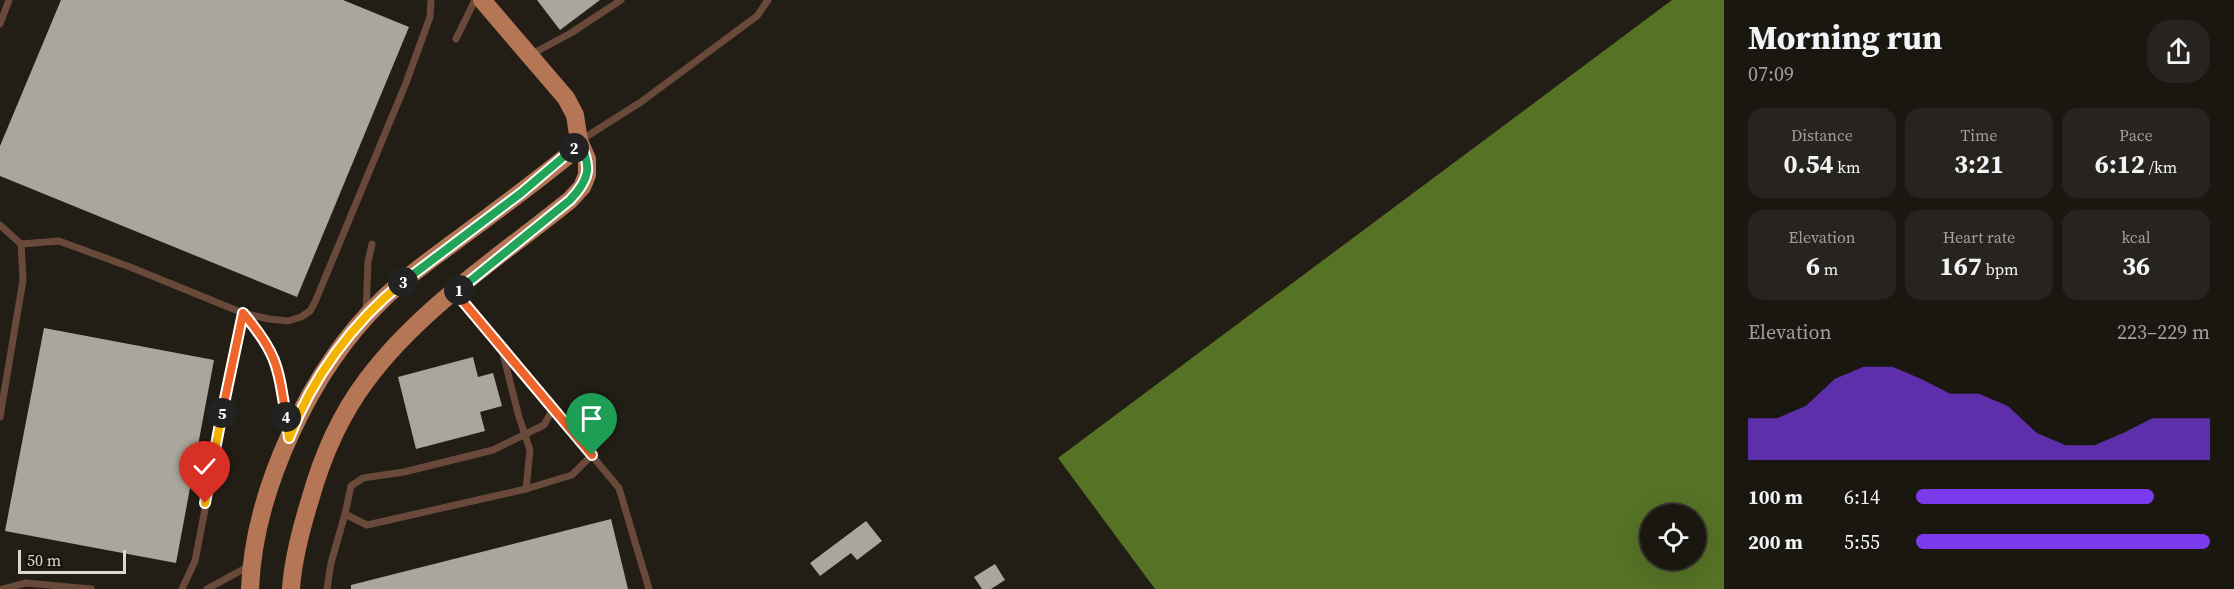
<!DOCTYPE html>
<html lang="en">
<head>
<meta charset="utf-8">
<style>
  body { margin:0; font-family:"Source Serif 4",serif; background:#27231e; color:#f1f3f6; height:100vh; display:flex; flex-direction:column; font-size:22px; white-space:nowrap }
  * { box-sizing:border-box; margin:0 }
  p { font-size:20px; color:#9f9f9f }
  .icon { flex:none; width:33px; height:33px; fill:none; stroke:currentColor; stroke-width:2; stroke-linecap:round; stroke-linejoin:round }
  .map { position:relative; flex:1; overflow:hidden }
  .panel { display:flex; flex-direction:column; background:#1a1610; width:510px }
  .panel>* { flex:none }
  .controls { position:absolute; left:1640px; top:504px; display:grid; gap:12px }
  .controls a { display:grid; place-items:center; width:66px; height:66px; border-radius:50%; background:#1a1610; box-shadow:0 6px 24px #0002,0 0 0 2px #383530; font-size:30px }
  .scale { position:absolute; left:18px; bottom:15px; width:108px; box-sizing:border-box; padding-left:6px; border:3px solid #dbd8d3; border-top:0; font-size:16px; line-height:21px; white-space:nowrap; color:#dbd8d3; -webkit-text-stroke:4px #19130c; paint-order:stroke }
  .pin { position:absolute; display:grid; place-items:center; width:51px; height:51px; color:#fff; margin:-62px -26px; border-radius:50% 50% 50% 0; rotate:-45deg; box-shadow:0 0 6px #0007 }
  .pin .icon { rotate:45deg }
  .km { position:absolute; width:30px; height:30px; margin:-15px; border-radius:50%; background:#222; color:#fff; font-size:16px; line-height:30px; text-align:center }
  .round { display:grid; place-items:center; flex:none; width:63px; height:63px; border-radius:24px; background:#27231e }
  .headline { display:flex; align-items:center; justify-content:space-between; height:102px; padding:0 24px }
  h1 { font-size:33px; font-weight:700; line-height:45px }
  .stats { display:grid; grid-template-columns:repeat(3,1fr); gap:9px; height:102px; padding:6px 24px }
  .stats div { display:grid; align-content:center; border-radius:15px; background:#27231e; text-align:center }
  .stats b { font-size:26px; font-weight:700 }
  .stats small { font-size:16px; font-weight:400 }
  .stats p { font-size:16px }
  .chart { height:168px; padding:12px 24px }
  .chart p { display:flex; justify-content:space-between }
  .chart svg { width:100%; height:108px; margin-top:6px; fill:#7c3aed; opacity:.7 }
  ul { padding:0 24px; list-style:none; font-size:20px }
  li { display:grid; grid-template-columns:96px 72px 1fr; align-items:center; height:45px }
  li i { height:15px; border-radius:8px; background:#7c3aed }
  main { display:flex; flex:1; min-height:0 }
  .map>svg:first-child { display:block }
  .water { fill:#557225; fill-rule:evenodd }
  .building { fill:#a9a79c }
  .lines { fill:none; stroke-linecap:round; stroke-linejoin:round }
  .lane { stroke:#694a3a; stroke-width:7 }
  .primary { stroke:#b47654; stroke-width:18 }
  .split-1-casing { stroke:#fff; stroke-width:12 }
  .split-2-casing { stroke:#fff; stroke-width:12 }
  .split-3-casing { stroke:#fff; stroke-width:12 }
  .split-4-casing { stroke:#fff; stroke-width:12 }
  .split-5-casing { stroke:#fff; stroke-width:12 }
  .split-6-casing { stroke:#fff; stroke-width:12 }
  .split-1 { stroke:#f0652b; stroke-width:8 }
  .split-2 { stroke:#22a559; stroke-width:8 }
  .split-3 { stroke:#22a559; stroke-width:8 }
  .split-4 { stroke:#f5b400; stroke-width:8 }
  .split-5 { stroke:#f0652b; stroke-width:8 }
  .split-6 { stroke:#f5b400; stroke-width:8 }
</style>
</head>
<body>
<main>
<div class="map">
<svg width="1724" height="589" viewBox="0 0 1724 589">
  <rect width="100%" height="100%" fill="#221d15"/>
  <!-- water -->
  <path class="water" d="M1672 0H1724V589H1155L1058 458ZM1650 514H1695V560H1650Z"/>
  <!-- building -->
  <g class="building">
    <path d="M61 0H343L409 27 297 297 0 176V146Z"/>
    <path d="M537 0H600L560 30Z"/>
    <path d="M44 328 214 360 176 563 5 531Z"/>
    <path d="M473 357 478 377 493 373 502 406 480 412 485 431 416 449 398 377Z"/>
    <path d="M611 519 628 589H351V585Z"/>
    <path d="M866 521 882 541 857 560 851 553 820 576 810 563Z"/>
    <path d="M995 564 1005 580 991 589H982L974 577Z"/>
  </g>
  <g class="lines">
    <!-- lane -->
    <g class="lane">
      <path d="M0 24 9 0"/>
      <path d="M456 39 475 0"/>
      <path d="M530 55 571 33 621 0"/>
      <path d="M581 140 641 102 757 16 768 0"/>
      <path d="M0 225 21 244 23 280 0 417"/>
      <path d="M21 244 59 241 130 267 243 313 269 319 288 321 301 317 310 311 315 302 406 83 430 17 431 0"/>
      <path d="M455 292 619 488 649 589"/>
      <path d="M366 313 368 262 372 244"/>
      <path d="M244 314C281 358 280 376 288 430"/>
      <path d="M502 350 519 417 530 450 526 489"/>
      <path d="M345 514 351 486 363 478 404 472 493 450 544 425 553 409"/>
      <path d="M3 589 26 583 91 589"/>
      <path d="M182 589 195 561 243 313"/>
      <path d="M207 589 251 565"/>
      <path d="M327 589 331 563 345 514 367 525 526 489 572 475 592 455"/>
    </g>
    <!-- primary -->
    <g class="primary">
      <path d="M250 589C254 489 311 369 382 300 403 279 429 261 453 243 491 215 529 187 566 157L579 141"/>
      <path d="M291 589C293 558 301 529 310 500 322 457 339 417 366 381 420 308 501 256 570 200L582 187 587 175V159L579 141 575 115 566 98 482 0"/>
    </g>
  </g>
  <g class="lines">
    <defs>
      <path id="split-1" d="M459 290 455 292 592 455"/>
      <path id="split-2" d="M459 290 570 200C590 179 592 167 579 141L574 148"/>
      <path id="split-3" d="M403 282 521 193 574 148"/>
      <path id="split-4" d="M286 417 289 438C312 378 353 322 403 282"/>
      <path id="split-5" d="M222 413 243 313C277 353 278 366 286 417"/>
      <path id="split-6" d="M205 503 222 413"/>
    </defs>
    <!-- split-1 casing -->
    <use href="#split-1" class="split-1-casing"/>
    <!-- split-2 casing -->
    <use href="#split-2" class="split-2-casing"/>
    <!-- split-3 casing -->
    <use href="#split-3" class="split-3-casing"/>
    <!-- split-4 casing -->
    <use href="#split-4" class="split-4-casing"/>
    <!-- split-5 casing -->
    <use href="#split-5" class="split-5-casing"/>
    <!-- split-6 casing -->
    <use href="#split-6" class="split-6-casing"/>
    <!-- split-1 -->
    <use href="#split-1" class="split-1"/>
    <!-- split-2 -->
    <use href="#split-2" class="split-2"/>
    <!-- split-3 -->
    <use href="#split-3" class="split-3"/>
    <!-- split-4 -->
    <use href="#split-4" class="split-4"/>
    <!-- split-5 -->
    <use href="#split-5" class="split-5"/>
    <!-- split-6 -->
    <use href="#split-6" class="split-6"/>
  </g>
</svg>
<div class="controls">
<a><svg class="icon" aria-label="locate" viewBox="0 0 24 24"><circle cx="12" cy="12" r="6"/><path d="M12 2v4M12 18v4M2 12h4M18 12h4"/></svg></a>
</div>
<div class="scale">50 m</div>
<div class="pin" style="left:592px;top:455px;background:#1e9e55"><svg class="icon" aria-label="arrive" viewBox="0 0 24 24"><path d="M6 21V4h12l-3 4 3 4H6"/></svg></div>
<div class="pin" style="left:205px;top:503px;background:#d93025"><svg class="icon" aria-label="check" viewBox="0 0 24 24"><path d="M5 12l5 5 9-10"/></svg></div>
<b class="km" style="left:459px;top:290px">1</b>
<b class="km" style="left:574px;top:148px">2</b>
<b class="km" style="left:403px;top:282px">3</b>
<b class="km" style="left:286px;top:417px">4</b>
<b class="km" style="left:222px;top:413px">5</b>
</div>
<section class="panel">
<div class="headline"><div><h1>Morning run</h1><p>07:09</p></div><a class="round"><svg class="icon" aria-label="share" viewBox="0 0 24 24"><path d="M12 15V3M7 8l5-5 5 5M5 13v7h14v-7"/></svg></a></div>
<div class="stats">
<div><p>Distance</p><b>0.54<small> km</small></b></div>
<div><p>Time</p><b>3:21</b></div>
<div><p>Pace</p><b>6:12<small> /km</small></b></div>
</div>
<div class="stats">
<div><p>Elevation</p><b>6<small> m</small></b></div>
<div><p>Heart rate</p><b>167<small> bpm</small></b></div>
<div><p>kcal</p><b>36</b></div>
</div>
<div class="chart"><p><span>Elevation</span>223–229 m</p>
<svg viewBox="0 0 160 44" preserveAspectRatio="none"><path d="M0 44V27L10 27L20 22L30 11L40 6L50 6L60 11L70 17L80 17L90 22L100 33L110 38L120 38L130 33L140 27L150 27L160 27V44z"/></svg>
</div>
<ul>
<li><b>100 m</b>6:14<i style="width:81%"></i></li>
<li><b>200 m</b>5:55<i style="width:100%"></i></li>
</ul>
</section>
</main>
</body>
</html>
